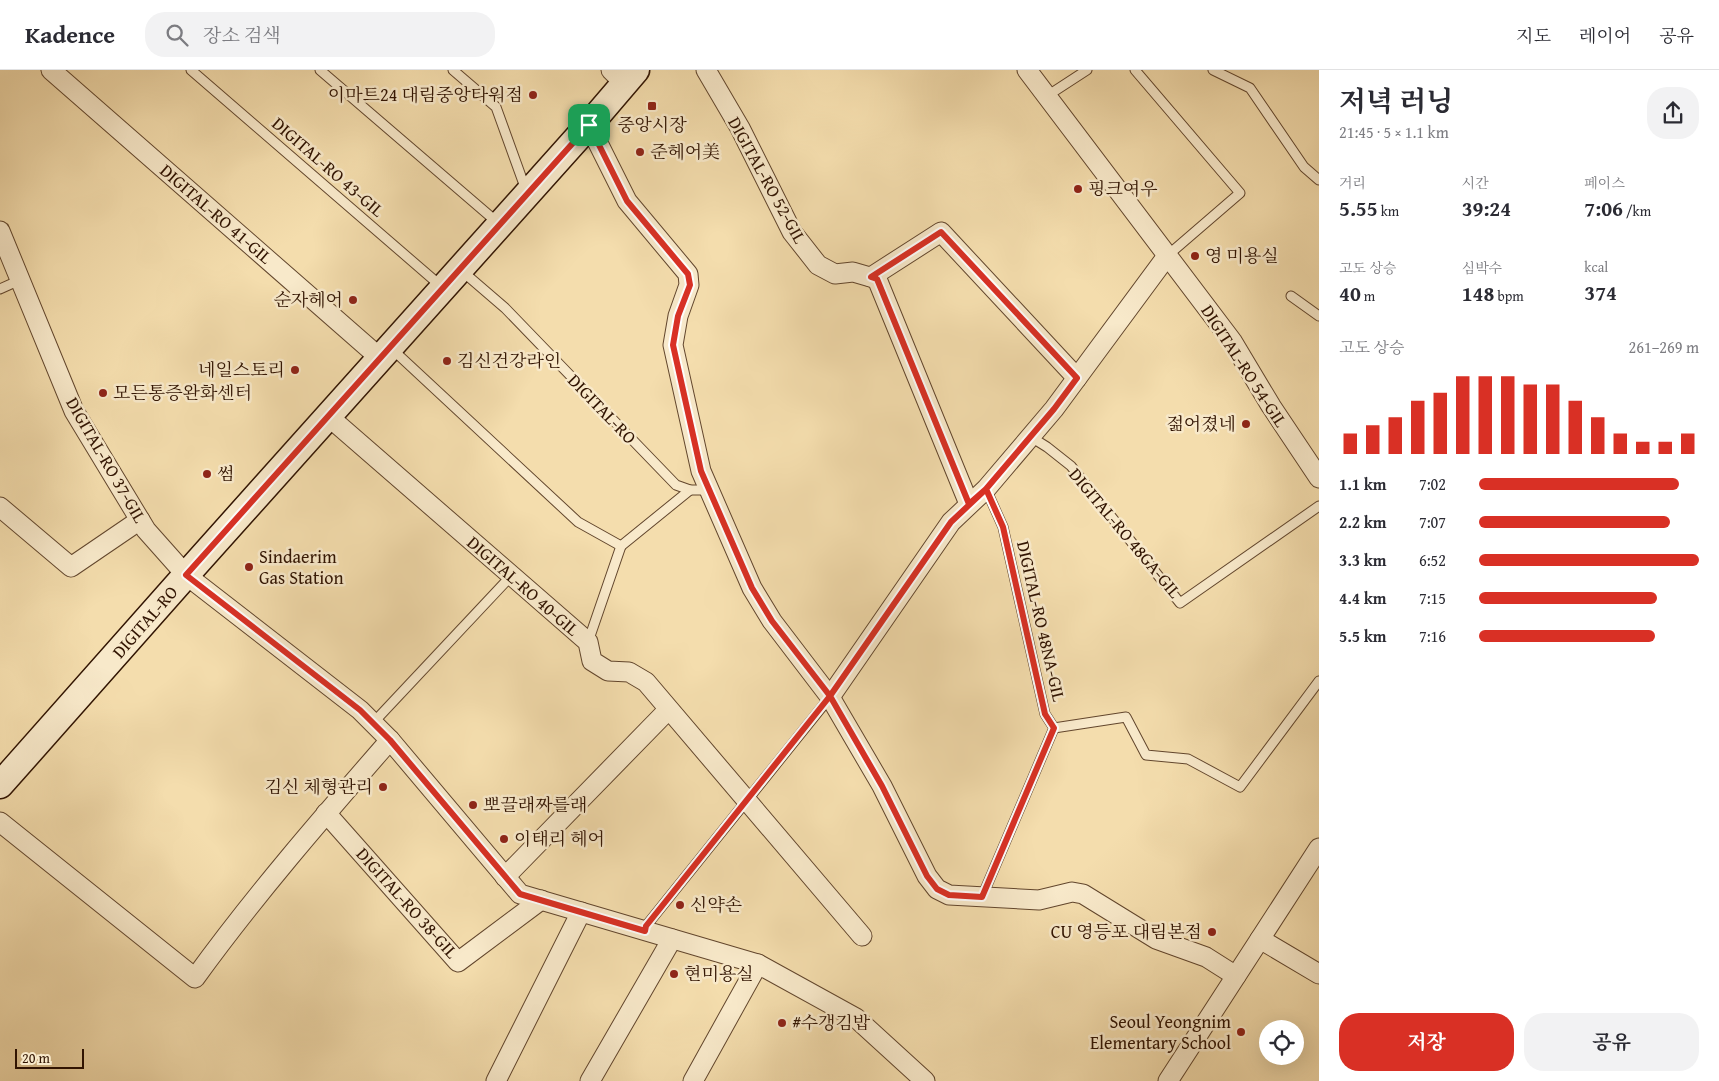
<!DOCTYPE html>
<html lang="ko">
<head>
<meta charset="utf-8">
<style>
  body { margin:0; font-family:"Gentium Book Plus","Noto Serif KR",serif; background:#f2f2f3; color:#2b2b33; height:100vh; display:flex; flex-direction:column; font-size:19px; white-space:nowrap }
  * { box-sizing:border-box; margin:0 }
  p { font-size:16px; color:#7c7c81 }
  .icon { flex:none; width:28px; height:28px; fill:none; stroke:currentColor; stroke-width:2; stroke-linecap:round; stroke-linejoin:round }
  .map { position:relative; flex:1; overflow:hidden }
  .drawer { display:flex; flex-direction:column; background:#fff; width:400px }
  .drawer>* { flex:none }
  .controls { position:absolute; left:1259px; top:950px; display:grid; gap:10px }
  .controls a { display:grid; place-items:center; width:45px; height:45px; border-radius:50%; background:#fff; box-shadow:0 5px 20px #0002; font-size:25px }
  .scale { position:absolute; left:15px; bottom:12px; width:69px; box-sizing:border-box; padding-left:5px; border:2px solid #311402; border-top:0; font-size:14px; line-height:18px; white-space:nowrap; color:#311402; -webkit-text-stroke:4px #f8e9ca; paint-order:stroke }
  .pin { position:absolute; display:grid; place-items:center; width:42px; height:42px; color:#fff; margin:-21px; border-radius:10px; box-shadow:0 2px 8px #0006 }
  .round { display:grid; place-items:center; flex:none; width:52px; height:52px; border-radius:20px; background:#f2f2f3 }
  .overview { display:flex; align-items:center; justify-content:space-between; height:85px; padding:0 20px }
  h1 { font-size:28px; font-weight:700; line-height:38px }
  .metrics { display:grid; grid-template-columns:repeat(3,1fr); gap:8px; height:85px; padding:5px 20px }
  .metrics div { display:grid; align-content:center }
  .metrics b { font-size:21px; font-weight:700 }
  .metrics small { font-size:14px; font-weight:400 }
  .metrics p { font-size:14px }
  .chart { height:140px; padding:10px 20px }
  .chart p { display:flex; justify-content:space-between }
  .chart svg { width:100%; height:90px; margin-top:5px; stroke:#d93025; stroke-width:6 }
  .button { display:flex; gap:10px; margin-top:auto; padding:10px 20px }
  .button a { flex:1; height:58px; border-radius:20px; background:#d93025; color:#fff; font-size:20px; font-weight:700; line-height:58px; text-align:center }
  .button a+a { background:#f2f2f3; color:#2b2b33 }
  ul { padding:0 20px; list-style:none; font-size:16px }
  li { display:grid; grid-template-columns:80px 60px 1fr; align-items:center; height:38px }
  li i { height:12px; border-radius:6px; background:#d93025 }
  header { display:flex; align-items:center; gap:30px; box-sizing:border-box; height:70px; padding:0 25px; background:#fff; border-bottom:1px solid #e1e1e2 }
  header strong { font-size:24px }
  nav { display:flex; gap:28px; margin-inline-start:auto; font-size:18px }
  .search { width:350px; height:45px; background:#f2f2f3; display:flex; align-items:center; gap:12px; box-sizing:border-box; padding:0 18px; border-radius:20px; color:#7c7c81; font-size:19px }
  main { display:flex; flex:1; min-height:0 }
  .map>svg:first-child { display:block }
  .lines { fill:none; stroke-linecap:round; stroke-linejoin:round }
  .lane-casing { stroke:#62462d; stroke-width:11 }
  .street-casing { stroke:#62462d; stroke-width:21 }
  .secondary-casing { stroke:#311402; stroke-width:29 }
  .lane { stroke:#f8e9ca; stroke-width:9 }
  .street { stroke:#f8e9ca; stroke-width:19 }
  .secondary { stroke:#f8e9ca; stroke-width:26 }
  .route-casing { stroke:#fff; stroke-width:10 }
  .route { stroke:#d93025; stroke-width:6 }
  .poi-dot { fill:#8f2418; stroke:#f8e9ca; stroke-width:2 }
  .labels { text-anchor:middle; stroke-width:5; stroke-linejoin:round; paint-order:stroke }
  .poi-label { font-size:18px; fill:#311402; stroke:#f8e9ca; text-anchor:start }
  .street-label { font-size:18px; fill:#311402; stroke:#f8e9ca }
</style>
</head>
<body>
<header>
<strong>Kadence</strong>
<div class="search"><svg class="icon" aria-label="search" viewBox="0 0 24 24"><circle cx="10" cy="10" r="6"/><path d="M15 15l6 6"/></svg>장소 검색</div>
<nav><a>지도</a><a>레이어</a><a>공유</a></nav>
</header>
<main>
<div class="map">
<svg width="1319" height="1011" viewBox="0 0 1319 1011">
  <rect width="100%" height="100%" fill="#f4ddad"/>
  <filter id="stains"><feTurbulence type="fractalNoise" baseFrequency=".004" numOctaves="4"/><feColorMatrix values="0 0 0 0 .2 0 0 0 0 .09 0 0 0 0 .02 0 0 0 .5 -.17"/></filter>
  <radialGradient id="worn" r=".72"><stop offset=".6" stop-color="#630" stop-opacity="0"/><stop offset="1" stop-color="#630" stop-opacity=".3"/></radialGradient>
  <g class="lines">
    <defs>
      <g id="lane">
        <path d="M191 0 442 217"/>
        <path d="M320 0 498 153"/>
        <path d="M453 0 496 37 526 120"/>
        <path d="M1135 0 1240 123 1167 186"/>
        <path d="M1213 0 1250 18 1304 97 1319 110"/>
        <path d="M1047 26 1087 0"/>
        <path d="M462 201 505 238 676 415 690 420H709"/>
        <path d="M0 219 20 210"/>
        <path d="M1291 226 1319 246"/>
        <path d="M392 279 578 452 621 476"/>
        <path d="M1031 367 1047 377 1071 396 1180 533 1319 436"/>
        <path d="M621 476 690 420"/>
        <path d="M588 572 621 476"/>
        <path d="M373 653 511 506"/>
        <path d="M1054 658 1126 647 1146 685 1188 689 1240 717 1319 611"/>
        <path d="M982 827 1054 658 1045 644 1003 457 986 419"/>
        <path d="M645 861 646 856 830 627"/>
      </g>
      <g id="street">
        <path d="M51 0 380 288"/>
        <path d="M611 0 624 13"/>
        <path d="M706 0 740 58 792 162 818 195 835 204 853 202 877 209 969 434"/>
        <path d="M1027 0 1232 271 1271 336 1319 408"/>
        <path d="M589 55 627 131 688 204 689 215 678 246 673 275 701 401 752 518 772 551 830 627 882 716 927 806 937 819 949 825 1039 830 1072 822 1083 824 1156 869 1206 887 1236 906"/>
        <path d="M0 161 74 341 146 460 186 505 360 640 390 670 520 824 758 894 856 948 925 1011"/>
        <path d="M871 207 941 162 1077 308"/>
        <path d="M328 346 588 572 592 591 608 601 629 602 646 612 862 866"/>
        <path d="M0 437 71 497 140 450"/>
        <path d="M830 627 951 452 986 419 1054 339 1167 186"/>
        <path d="M326 743 458 892 541 830"/>
        <path d="M0 752 195 908C255 825 323 747 390 670"/>
        <path d="M505 807 668 640"/>
        <path d="M1260 869 1319 904"/>
        <path d="M496 1011 581 842"/>
        <path d="M590 1011 672 869"/>
        <path d="M693 1011 758 894"/>
        <path d="M1168 1011 1319 778"/>
      </g>
      <path id="secondary" d="M0 715 186 505 589 55 636 0"/>
    </defs>
    <!-- lane casing -->
    <use href="#lane" class="lane-casing"/>
    <!-- street casing -->
    <use href="#street" class="street-casing"/>
    <!-- secondary casing -->
    <use href="#secondary" class="secondary-casing"/>
    <!-- lane -->
    <use href="#lane" class="lane"/>
    <!-- street -->
    <use href="#street" class="street"/>
    <!-- secondary -->
    <use href="#secondary" class="secondary"/>
  </g>
  <g class="lines">
    <defs>
      <path id="route" d="M589 55 186 505 360 640 390 670 520 824 645 861 646 856 830 626 882 716 927 806 937 819 949 825 982 827 1054 658 1045 644 1003 457 986 419 969 434 877 209 871 207 941 162 1077 308 1054 339 986 419 951 452 830 626 772 551 752 518 701 401 673 275 678 246 690 215 688 204 627 131 589 55"/>
    </defs>
    <!-- route casing -->
    <use href="#route" class="route-casing"/>
    <!-- route -->
    <use href="#route" class="route"/>
  </g>
  <!-- markers -->
  <g class="poi-dot">
    <circle cx="533" cy="25" r="5"/>
    <rect x="647" y="31" width="10" height="10" rx="2.5"/>
    <circle cx="640" cy="82" r="5"/>
    <circle cx="1078" cy="119" r="5"/>
    <circle cx="1195" cy="186" r="5"/>
    <circle cx="353" cy="230" r="5"/>
    <circle cx="447" cy="291" r="5"/>
    <circle cx="295" cy="300" r="5"/>
    <circle cx="103" cy="323" r="5"/>
    <circle cx="1246" cy="354" r="5"/>
    <circle cx="207" cy="404" r="5"/>
    <circle cx="249" cy="497" r="5"/>
    <circle cx="383" cy="717" r="5"/>
    <circle cx="473" cy="735" r="5"/>
    <circle cx="504" cy="769" r="5"/>
    <circle cx="680" cy="835" r="5"/>
    <circle cx="1212" cy="862" r="5"/>
    <circle cx="674" cy="904" r="5"/>
    <circle cx="782" cy="953" r="5"/>
    <circle cx="1241" cy="962" r="5"/>
  </g>
  <g class="labels">
    <!-- poi labels -->
    <g class="poi-label">
      <text x="523" y="31" text-anchor="end">이마트24 대림중앙타워점</text>
      <text x="652" y="61" text-anchor="middle">중앙시장</text>
      <text x="650" y="88">준헤어美</text>
      <text x="1088" y="125">핑크여우</text>
      <text x="1205" y="192">영 미용실</text>
      <text x="343" y="236" text-anchor="end">순자헤어</text>
      <text x="457" y="297">김신건강라인</text>
      <text x="285" y="306" text-anchor="end">네일스토리</text>
      <text x="113" y="329">모든통증완화센터</text>
      <text x="1236" y="360" text-anchor="end">젊어졌네</text>
      <text x="217" y="410">썸</text>
      <text x="259" y="493">Sindaerim<tspan x="259" dy="21">Gas Station</tspan></text>
      <text x="373" y="723" text-anchor="end">김신 체형관리</text>
      <text x="483" y="741">뽀끌래짜를래</text>
      <text x="514" y="775">이태리 헤어</text>
      <text x="690" y="841">신약손</text>
      <text x="1202" y="868" text-anchor="end">CU 영등포 대림본점</text>
      <text x="684" y="910">현미용실</text>
      <text x="1231" y="958" text-anchor="end">Seoul Yeongnim<tspan x="1231" dy="21">Elementary School</tspan></text>
      <text x="792" y="959">#수갱김밥</text>
    </g>
    <!-- street labels -->
    <g class="street-label">
      <text transform="translate(328 97) rotate(41)" y="6">DIGITAL-RO 43-GIL</text>
      <text transform="translate(767 110) rotate(61)" y="6">DIGITAL-RO 52-GIL</text>
      <text transform="translate(216 144) rotate(41)" y="6">DIGITAL-RO 41-GIL</text>
      <text transform="translate(1244 296) rotate(57)" y="6">DIGITAL-RO 54-GIL</text>
      <text transform="translate(602 339) rotate(46)" y="6">DIGITAL-RO</text>
      <text transform="translate(106 390) rotate(60)" y="6">DIGITAL-RO 37-GIL</text>
      <text transform="translate(1125 463) rotate(50)" y="6">DIGITAL-RO 48GA-GIL</text>
      <text transform="translate(523 516) rotate(41)" y="6">DIGITAL-RO 40-GIL</text>
      <text transform="translate(1041 551) rotate(77)" y="6">DIGITAL-RO 48NA-GIL</text>
      <text transform="translate(145 552) rotate(-49)" y="6">DIGITAL-RO</text>
      <text transform="translate(407 833) rotate(48)" y="6">DIGITAL-RO 38-GIL</text>
    </g>
  </g>
  <rect width="100%" height="100%" filter="url(#stains)"/>
  <rect width="100%" height="100%" fill="url(#worn)"/>
</svg>
<div class="controls">
<a><svg class="icon" aria-label="locate" viewBox="0 0 24 24"><circle cx="12" cy="12" r="6"/><path d="M12 2v4M12 18v4M2 12h4M18 12h4"/></svg></a>
</div>
<div class="scale">20 m</div>
<div class="pin" style="left:589px;top:55px;background:#1e9e55"><svg class="icon" aria-label="arrive" viewBox="0 0 24 24"><path d="M6 21V4h12l-3 4 3 4H6"/></svg></div>
</div>
<section class="drawer">
<div class="overview"><div><h1>저녁 러닝</h1><p>21:45 · 5 × 1.1 km</p></div><a class="round"><svg class="icon" aria-label="share" viewBox="0 0 24 24"><path d="M12 15V3M7 8l5-5 5 5M5 13v7h14v-7"/></svg></a></div>
<div class="metrics">
<div><p>거리</p><b>5.55<small> km</small></b></div>
<div><p>시간</p><b>39:24</b></div>
<div><p>페이스</p><b>7:06<small> /km</small></b></div>
</div>
<div class="metrics">
<div><p>고도 상승</p><b>40<small> m</small></b></div>
<div><p>심박수</p><b>148<small> bpm</small></b></div>
<div><p>kcal</p><b>374</b></div>
</div>
<div class="chart"><p><span>고도 상승</span>261–269 m</p>
<svg viewBox="0 0 160 44" preserveAspectRatio="none"><path d="M5 44V34M15 44V30M25 44V26M35 44V18M45 44V14M55 44V6M65 44V6M75 44V6M85 44V10M95 44V10M105 44V18M115 44V26M125 44V34M135 44V38M145 44V38M155 44V34"/></svg>
</div>
<ul>
<li><b>1.1 km</b>7:02<i style="width:91%"></i></li>
<li><b>2.2 km</b>7:07<i style="width:87%"></i></li>
<li><b>3.3 km</b>6:52<i style="width:100%"></i></li>
<li><b>4.4 km</b>7:15<i style="width:81%"></i></li>
<li><b>5.5 km</b>7:16<i style="width:80%"></i></li>
</ul>
<div class="button"><a>저장</a><a>공유</a></div>
</section>
</main>
</body>
</html>
